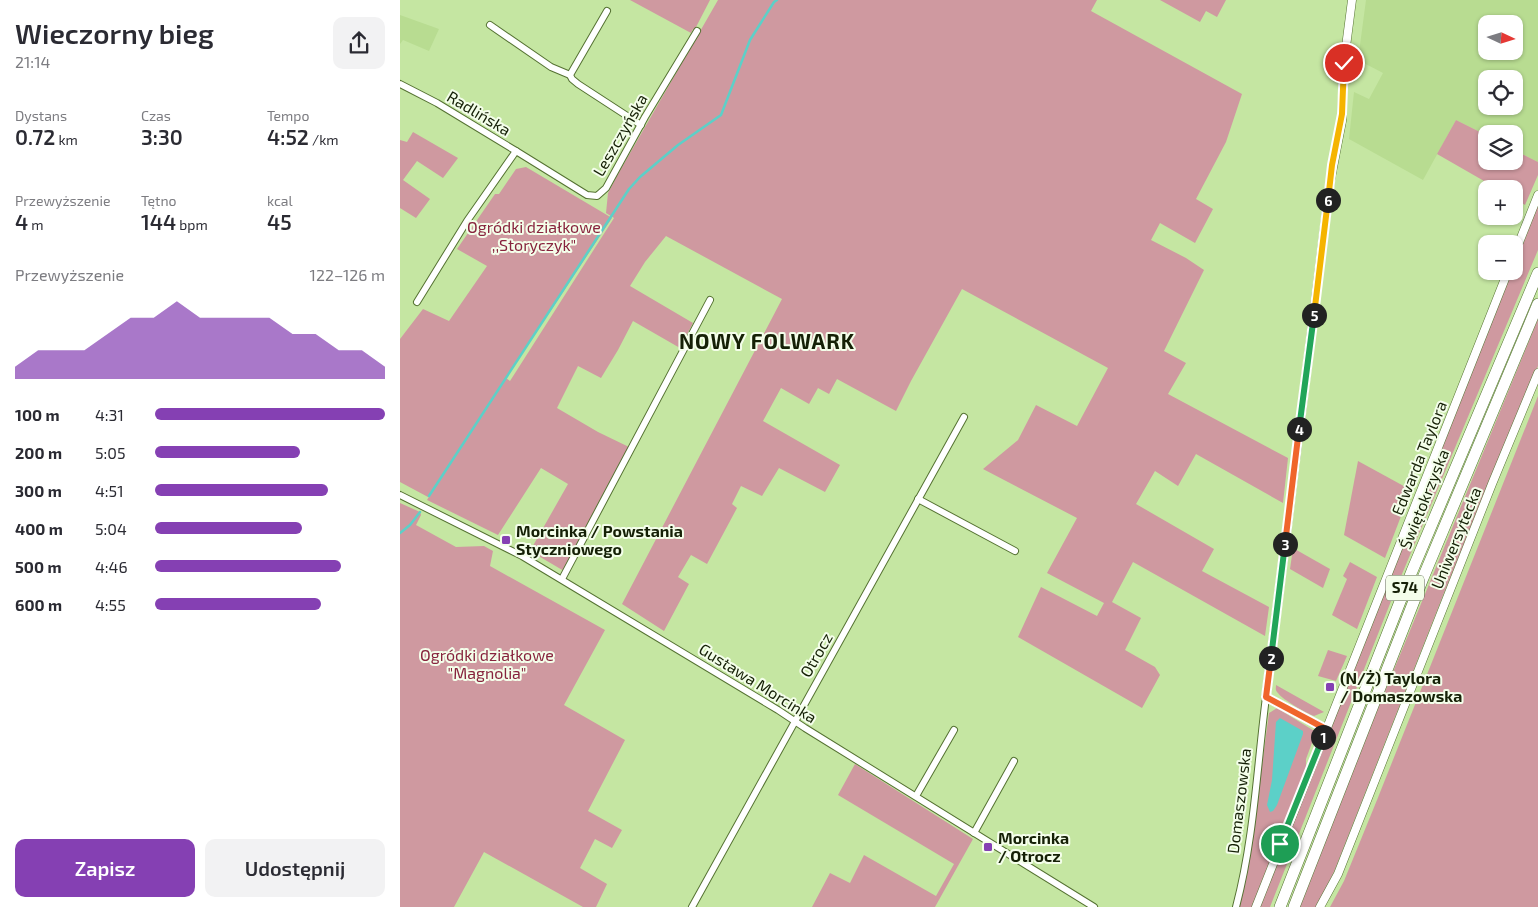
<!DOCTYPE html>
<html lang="pl">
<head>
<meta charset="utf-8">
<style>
  body { margin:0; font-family:"Exo 2",sans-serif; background:#f2f2f3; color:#2b2b33; height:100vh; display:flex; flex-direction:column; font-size:19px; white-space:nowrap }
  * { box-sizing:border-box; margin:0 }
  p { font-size:16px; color:#7c7c81 }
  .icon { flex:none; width:28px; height:28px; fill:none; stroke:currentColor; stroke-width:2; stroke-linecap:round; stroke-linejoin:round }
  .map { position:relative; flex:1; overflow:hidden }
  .side { display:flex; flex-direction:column; background:#fff; width:400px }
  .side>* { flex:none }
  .needle { width:32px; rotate:94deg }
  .fabs { position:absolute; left:1078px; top:15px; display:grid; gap:10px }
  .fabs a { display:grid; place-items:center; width:45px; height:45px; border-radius:10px; background:#fff; box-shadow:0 1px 4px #0004; font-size:25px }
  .pin { position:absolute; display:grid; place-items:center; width:42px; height:42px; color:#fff; margin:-21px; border:2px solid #fff; border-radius:50%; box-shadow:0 1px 5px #0007 }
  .km { position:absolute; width:25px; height:25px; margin:-12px; border-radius:50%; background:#222; color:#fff; font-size:14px; line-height:25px; text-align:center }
  .round { display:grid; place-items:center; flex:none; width:52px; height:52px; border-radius:10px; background:#f2f2f3 }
  .headline { display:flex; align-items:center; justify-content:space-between; height:85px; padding:0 15px }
  h1 { font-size:28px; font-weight:600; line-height:38px }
  .stats { display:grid; grid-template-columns:repeat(3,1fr); gap:8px; height:85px; padding:5px 15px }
  .stats div { display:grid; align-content:center }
  .stats b { font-size:21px; font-weight:600 }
  .stats small { font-size:14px; font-weight:400 }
  .stats p { font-size:14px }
  .chart { height:140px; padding:10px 15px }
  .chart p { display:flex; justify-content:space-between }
  .chart svg { width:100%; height:90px; margin-top:5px; fill:#8540b3; opacity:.7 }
  .button { display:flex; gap:10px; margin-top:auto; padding:10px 15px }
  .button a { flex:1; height:58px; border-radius:10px; background:#8540b3; color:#fff; font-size:20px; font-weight:600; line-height:58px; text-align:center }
  .button a+a { background:#f2f2f3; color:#2b2b33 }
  ul { padding:0 15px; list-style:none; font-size:16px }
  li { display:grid; grid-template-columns:80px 60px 1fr; align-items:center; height:38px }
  li i { height:12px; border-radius:6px; background:#8540b3 }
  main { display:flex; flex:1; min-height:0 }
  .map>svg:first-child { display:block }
  .built { fill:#b8dc91; fill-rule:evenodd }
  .green { fill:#cf99a0 }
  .water { fill:#5cd0c8 }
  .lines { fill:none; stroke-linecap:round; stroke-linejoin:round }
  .stream { stroke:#5cd0c8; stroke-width:2.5 }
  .minor-casing { stroke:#557232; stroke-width:8 }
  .tertiary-casing { stroke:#557232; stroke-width:9 }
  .motorway-casing { stroke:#557232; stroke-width:12 }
  .minor { stroke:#fff; stroke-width:6 }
  .tertiary { stroke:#fff; stroke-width:8 }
  .motorway { stroke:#fff; stroke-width:11 }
  .split-1-casing { stroke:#fff; stroke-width:10 }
  .split-2-casing { stroke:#fff; stroke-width:10 }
  .split-3-casing { stroke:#fff; stroke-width:10 }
  .split-4-casing { stroke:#fff; stroke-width:10 }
  .split-5-casing { stroke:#fff; stroke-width:10 }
  .split-6-casing { stroke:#fff; stroke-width:10 }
  .split-7-casing { stroke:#fff; stroke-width:10 }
  .split-1 { stroke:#22a559; stroke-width:6 }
  .split-2 { stroke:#f0652b; stroke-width:6 }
  .split-3 { stroke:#22a559; stroke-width:6 }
  .split-4 { stroke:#f0652b; stroke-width:6 }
  .split-5 { stroke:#22a559; stroke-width:6 }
  .split-6 { stroke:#f5b400; stroke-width:6 }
  .split-7 { stroke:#f5b400; stroke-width:6 }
  .poi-dot { fill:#8540b3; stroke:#f4feea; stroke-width:2 }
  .labels { text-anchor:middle; stroke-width:4; stroke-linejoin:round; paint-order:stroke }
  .shield { fill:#f4feea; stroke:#58634a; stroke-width:1 }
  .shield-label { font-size:15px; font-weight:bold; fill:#152006 }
  .street-label { font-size:16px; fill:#152006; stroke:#f4feea }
  .park-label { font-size:16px; fill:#87233d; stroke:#f4feea }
  .poi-label { font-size:16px; font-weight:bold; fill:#152006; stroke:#f4feea; text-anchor:start }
  .district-label { font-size:21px; font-weight:bold; letter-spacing:1px; fill:#152006; stroke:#f4feea }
</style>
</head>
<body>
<main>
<section class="side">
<div class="headline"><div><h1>Wieczorny bieg</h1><p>21:14</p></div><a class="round"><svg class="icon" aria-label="share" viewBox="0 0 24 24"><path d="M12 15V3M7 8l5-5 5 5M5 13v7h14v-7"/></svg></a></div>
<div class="stats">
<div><p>Dystans</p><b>0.72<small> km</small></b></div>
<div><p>Czas</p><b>3:30</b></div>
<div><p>Tempo</p><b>4:52<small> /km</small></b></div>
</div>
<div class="stats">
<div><p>Przewyższenie</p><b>4<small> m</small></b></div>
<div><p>Tętno</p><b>144<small> bpm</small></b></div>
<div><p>kcal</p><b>45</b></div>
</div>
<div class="chart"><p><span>Przewyższenie</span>122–126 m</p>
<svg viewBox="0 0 160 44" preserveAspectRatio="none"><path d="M0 44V38L10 30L20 30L30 30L40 22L50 14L60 14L70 6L80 14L90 14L100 14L110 14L120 22L130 22L140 30L150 30L160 38V44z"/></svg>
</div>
<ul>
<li><b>100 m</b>4:31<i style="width:100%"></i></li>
<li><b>200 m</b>5:05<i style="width:63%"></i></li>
<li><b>300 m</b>4:51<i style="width:75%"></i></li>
<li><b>400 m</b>5:04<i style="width:64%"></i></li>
<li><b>500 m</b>4:46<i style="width:81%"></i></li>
<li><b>600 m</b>4:55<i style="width:72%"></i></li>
</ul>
<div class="button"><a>Zapisz</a><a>Udostępnij</a></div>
</section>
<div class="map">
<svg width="1138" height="907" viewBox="0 0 1138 907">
  <rect width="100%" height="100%" fill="#c5e6a2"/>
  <!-- built -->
  <g class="built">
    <path d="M966 0H1138V162L1114 150V134H1086V135L1056 120 1023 180 949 139 954 92 969 99 983 73 958 60ZM1086 24H1114V51H1086ZM1086 79H1114V106H1086Z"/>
    <path d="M0 15 39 29 29 51 3 40 0 44Z"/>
  </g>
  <!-- green -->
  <g class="green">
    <path d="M230 0H310L294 31 293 29 291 33Z"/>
    <path d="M318 0H697L691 11 842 94 826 142 796 199 813 209 795 243 760 223 751 240 786 258 804 270 764 351 786 363 768 394 888 458 883 503 796 454 778 486 755 471 736 504 814 549 802 571 869 607 865 636 733 562 712 602 741 618 725 650 755 667 760 675 742 708 618 637 641 587 697 616 704 603 647 573 677 518 583 469 618 440 636 405 677 426 708 368 562 289 511 381 496 411 437 379 429 394 418 388 409 404 381 388 363 421 440 465 425 492 379 468 362 496 341 486 332 504 337 508 307 564 291 555 278 577 289 584 264 631 222 604 382 299 266 236 245 262 230 286 293 323 280 348 233 321 218 350 201 378 178 366 157 408 198 432 229 447 164 571 130 551 168 484 141 468 98 535 27 500 36 485 28 497 0 482V339L23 309 49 321 87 266 57 249 95 194H99L116 169 126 167 212 218 106 378 110 381 214 218 206 213 208 193 218 174Z"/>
    <path d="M760 0H826L817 17 806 11 800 22Z"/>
    <path d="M1056 120 1086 135V161H1114V150L1138 162V175L1125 205 1114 198V189H1098L1037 154Z"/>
    <path d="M13 132 58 158 43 178 17 161 3 180 30 199 16 218 0 208V140L7 142Z"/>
    <path d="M1138 205V250L997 586 870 907H860L1112 271H1114V267Z"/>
    <path d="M1138 319V366L1044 593 934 872 916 907H900L972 723Z"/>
    <path d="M1138 396V907H930L944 881 977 800Z"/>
    <path d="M958 461 1011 490 985 558 944 535Z"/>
    <path d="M0 503 20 512 21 515 16 525 56 547 84 546 93 551 90 566 205 630 164 705 225 740 188 811 222 830 212 848 195 839 180 868 207 884 196 907H183L84 852 54 907H0Z"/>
    <path d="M893 548 930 569 923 588 890 569Z"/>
    <path d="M950 562 977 577 957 629 932 615 947 579 943 576Z"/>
    <path d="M928 650 947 656 936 681 918 676Z"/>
    <path d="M876 685 924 712 914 716C906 713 883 700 878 693 875 690 876 689 876 685Z"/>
    <path d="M877 708 916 732 906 759V769L884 827 880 831 874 833 866 831 861 844C867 848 872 850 871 859L852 907H839L851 846 869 713Z"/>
    <path d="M455 764 573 839 535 907H412L430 873 450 883 464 855 536 896 554 864 438 795Z"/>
  </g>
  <!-- water -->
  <path class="water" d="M880 718 903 731V734L877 805 873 811 870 812 867 805 872 780 876 722Z"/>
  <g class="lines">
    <!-- stream -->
    <g class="stream">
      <path d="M29 496 229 189 240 177 278 145 321 115 350 40 374 2 377 0"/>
      <path d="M0 533 10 525 20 512"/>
    </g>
    <defs>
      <g id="minor">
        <path d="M207 11 170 75 172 79 178 84 241 125"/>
        <path d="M90 25 151 67 170 75"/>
        <path d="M0 84 37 103 116 151 67 221 17 302"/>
        <path d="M116 151 187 195 197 196 206 188 245 117 297 31"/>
        <path d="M0 495 122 556 378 710 405 728 694 907"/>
        <path d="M518 499 615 551"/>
        <path d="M162 579 310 300"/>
        <path d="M516 796 554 730"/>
        <path d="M574 833 614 761"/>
        <path d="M292 907 564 417"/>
        <path d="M836 907C854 839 857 767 866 697"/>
      </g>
      <g id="tertiary">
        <path d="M1114 255 1138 195"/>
        <path d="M926 729 866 697 930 183 942 121 943 70 952 0"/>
        <path d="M856 907 1108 271"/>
        <path d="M920 907 938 874 1092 484 1138 373"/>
      </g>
      <g id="motorway">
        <path d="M880 907 1012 571 1138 273"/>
        <path d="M894 907 1023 578 1138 304"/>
      </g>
    </defs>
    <!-- minor casing -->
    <use href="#minor" class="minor-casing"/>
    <!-- tertiary casing -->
    <use href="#tertiary" class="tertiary-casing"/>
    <!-- motorway casing -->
    <use href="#motorway" class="motorway-casing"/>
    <!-- minor -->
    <use href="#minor" class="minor"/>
    <!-- tertiary -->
    <use href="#tertiary" class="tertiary"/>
    <!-- motorway -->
    <use href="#motorway" class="motorway"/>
  </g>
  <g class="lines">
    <defs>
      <path id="split-1" d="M880 844 923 737"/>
      <path id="split-2" d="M871 658 866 697 926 729 923 737"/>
      <path id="split-3" d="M871 658 885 544"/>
      <path id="split-4" d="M885 544 899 429"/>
      <path id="split-5" d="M899 429 914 315"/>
      <path id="split-6" d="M914 315 928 200"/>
      <path id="split-7" d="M928 200 932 165 942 114 944 63"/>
    </defs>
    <!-- split-1 casing -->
    <use href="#split-1" class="split-1-casing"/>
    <!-- split-2 casing -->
    <use href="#split-2" class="split-2-casing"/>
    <!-- split-3 casing -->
    <use href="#split-3" class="split-3-casing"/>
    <!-- split-4 casing -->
    <use href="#split-4" class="split-4-casing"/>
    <!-- split-5 casing -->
    <use href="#split-5" class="split-5-casing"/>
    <!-- split-6 casing -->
    <use href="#split-6" class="split-6-casing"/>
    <!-- split-7 casing -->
    <use href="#split-7" class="split-7-casing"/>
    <!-- split-1 -->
    <use href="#split-1" class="split-1"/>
    <!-- split-2 -->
    <use href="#split-2" class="split-2"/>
    <!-- split-3 -->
    <use href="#split-3" class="split-3"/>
    <!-- split-4 -->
    <use href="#split-4" class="split-4"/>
    <!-- split-5 -->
    <use href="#split-5" class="split-5"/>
    <!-- split-6 -->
    <use href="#split-6" class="split-6"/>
    <!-- split-7 -->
    <use href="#split-7" class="split-7"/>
  </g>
  <!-- markers -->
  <g class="poi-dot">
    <rect x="101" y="535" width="10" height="10" rx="2.5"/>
    <rect x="925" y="682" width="10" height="10" rx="2.5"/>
    <rect x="583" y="842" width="10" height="10" rx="2.5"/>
  </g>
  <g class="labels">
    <!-- shield labels -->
    <rect class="shield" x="986" y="575.5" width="38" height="25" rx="4"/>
    <g class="shield-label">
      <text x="1005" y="593">S74</text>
    </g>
    <!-- street labels -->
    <g class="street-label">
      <text transform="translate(79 113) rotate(31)" y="6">Radlińska</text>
      <text transform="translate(220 135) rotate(-60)" y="6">Leszczyńska</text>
      <text transform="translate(1019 458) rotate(-68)" y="6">Edwarda Taylora</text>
      <text transform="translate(1024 499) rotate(-68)" y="6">Świętokrzyska</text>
      <text transform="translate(1056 538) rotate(-68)" y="6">Uniwersytecka</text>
      <text transform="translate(416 655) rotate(-60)" y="6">Otrocz</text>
      <text transform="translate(358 683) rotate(32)" y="6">Gustawa Morcinka</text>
      <text transform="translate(839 801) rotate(-83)" y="6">Domaszowska</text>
    </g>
    <!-- park labels -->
    <g class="park-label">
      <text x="134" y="233">Ogródki działkowe<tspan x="134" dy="18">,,Storyczyk"</tspan></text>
      <text x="87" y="661">Ogródki działkowe<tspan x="87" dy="18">"Magnolia"</tspan></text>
    </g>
    <!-- poi labels -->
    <g class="poi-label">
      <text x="116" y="537">Morcinka / Powstania<tspan x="116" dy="18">Styczniowego</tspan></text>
      <text x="940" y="684">(N/Ż) Taylora<tspan x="940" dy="18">/ Domaszowska</tspan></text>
      <text x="598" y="844">Morcinka<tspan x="598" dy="18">/ Otrocz</tspan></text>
    </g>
    <!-- district labels -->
    <g class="district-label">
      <text x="367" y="349">NOWY FOLWARK</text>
    </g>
  </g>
</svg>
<div class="fabs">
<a><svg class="needle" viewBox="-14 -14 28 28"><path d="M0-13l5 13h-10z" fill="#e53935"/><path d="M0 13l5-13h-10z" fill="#7c7c81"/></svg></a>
<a><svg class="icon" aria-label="locate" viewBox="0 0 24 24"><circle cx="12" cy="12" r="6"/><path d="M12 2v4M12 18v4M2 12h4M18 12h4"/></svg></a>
<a><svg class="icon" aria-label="layers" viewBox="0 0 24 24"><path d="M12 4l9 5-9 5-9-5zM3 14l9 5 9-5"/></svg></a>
<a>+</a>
<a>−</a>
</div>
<div class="pin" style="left:880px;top:844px;background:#1e9e55"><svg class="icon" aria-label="arrive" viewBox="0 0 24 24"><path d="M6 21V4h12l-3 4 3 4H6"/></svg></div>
<div class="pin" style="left:944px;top:63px;background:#d93025"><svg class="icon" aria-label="check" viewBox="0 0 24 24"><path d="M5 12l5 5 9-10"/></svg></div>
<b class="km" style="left:923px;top:737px">1</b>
<b class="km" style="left:871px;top:658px">2</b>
<b class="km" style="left:885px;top:544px">3</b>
<b class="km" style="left:899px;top:429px">4</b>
<b class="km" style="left:914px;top:315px">5</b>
<b class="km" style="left:928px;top:200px">6</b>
</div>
</main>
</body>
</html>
